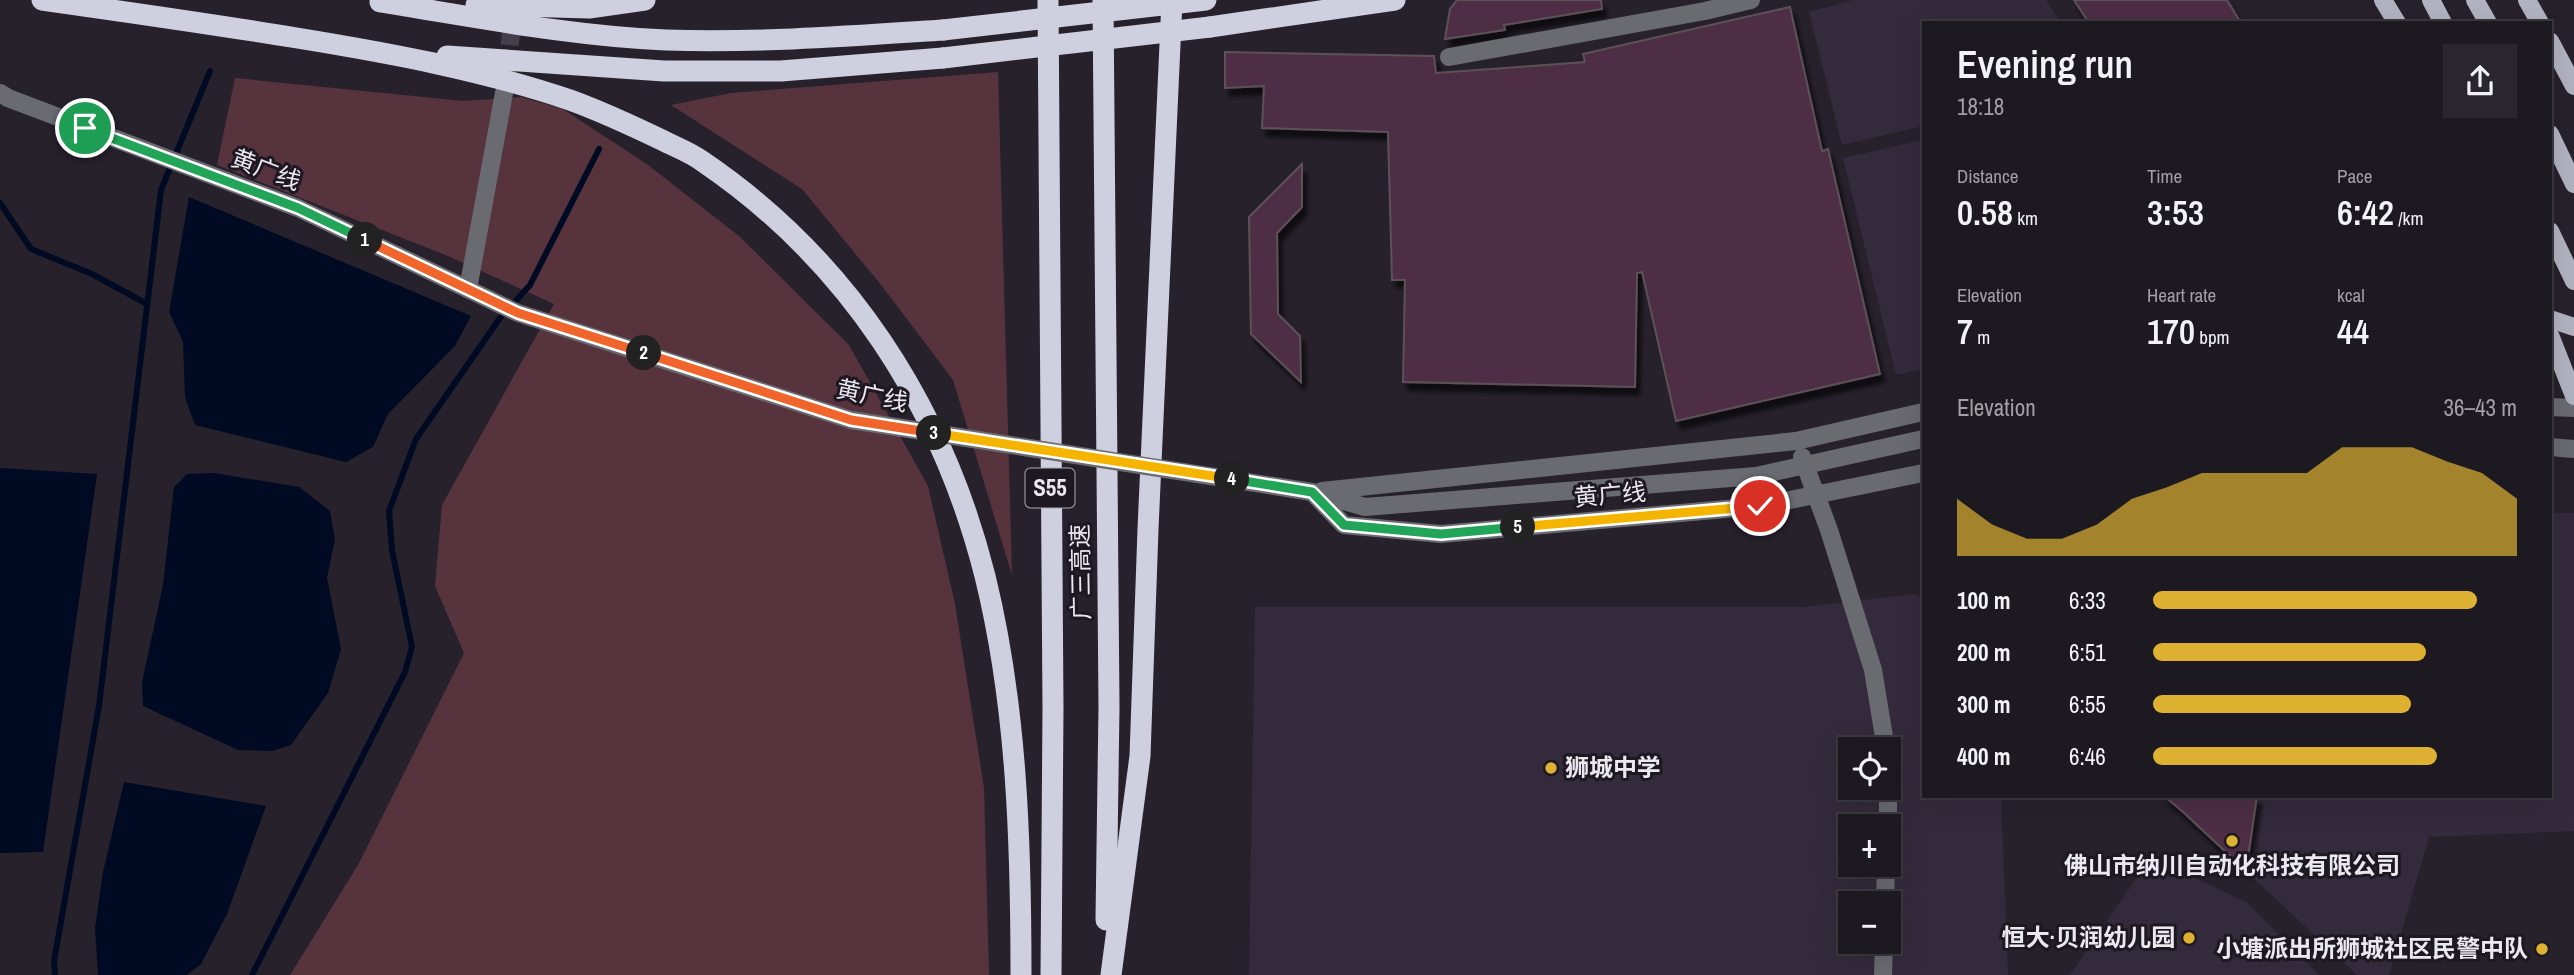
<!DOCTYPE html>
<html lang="en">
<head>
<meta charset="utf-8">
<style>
  body { margin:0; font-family:"Archivo Narrow","Noto Sans SC",sans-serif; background:#2a262e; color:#f1f3f6; height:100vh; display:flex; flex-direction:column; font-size:26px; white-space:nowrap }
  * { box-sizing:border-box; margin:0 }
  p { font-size:23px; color:#a0a0a5 }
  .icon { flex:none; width:38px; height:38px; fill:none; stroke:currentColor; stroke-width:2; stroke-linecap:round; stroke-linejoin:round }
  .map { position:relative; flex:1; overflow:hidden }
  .panel { position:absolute; left:1922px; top:21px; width:630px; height:777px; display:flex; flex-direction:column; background:#1d1921; border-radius:0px; box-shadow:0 7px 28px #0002,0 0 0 2px #3b383f }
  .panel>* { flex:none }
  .fabs { position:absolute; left:1838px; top:737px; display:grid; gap:14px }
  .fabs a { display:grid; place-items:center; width:63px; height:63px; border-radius:0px; background:#1d1921; box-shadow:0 7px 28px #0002,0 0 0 2px #3b383f; font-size:35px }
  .pin { position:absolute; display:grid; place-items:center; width:60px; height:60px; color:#fff; margin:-30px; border:4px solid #fff; border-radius:50%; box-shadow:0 2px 7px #0007 }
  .km { position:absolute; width:35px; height:35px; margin:-18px; border-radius:50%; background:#222; color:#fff; font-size:19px; line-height:35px; text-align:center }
  .round { display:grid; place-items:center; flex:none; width:74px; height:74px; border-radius:0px; background:#2a262e }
  .headline { display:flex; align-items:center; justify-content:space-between; height:119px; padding:0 35px }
  h1 { font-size:38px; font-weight:600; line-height:52px }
  .stats { display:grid; grid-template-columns:repeat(3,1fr); gap:10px; height:119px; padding:7px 35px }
  .stats div { display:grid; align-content:center }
  .stats b { font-size:35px; font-weight:600 }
  .stats small { font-size:19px; font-weight:400 }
  .stats p { font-size:19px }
  .chart { height:196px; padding:14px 35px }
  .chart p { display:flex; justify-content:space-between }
  .chart svg { width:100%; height:126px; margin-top:7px; fill:#deb133; opacity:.7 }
  ul { padding:0 35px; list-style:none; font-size:23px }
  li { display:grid; grid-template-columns:112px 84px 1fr; align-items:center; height:52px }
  li i { height:18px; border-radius:9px; background:#deb133 }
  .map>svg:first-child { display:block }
  .built { fill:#332b3b; fill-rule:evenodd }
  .green { fill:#57343d }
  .water { fill:#000b23 }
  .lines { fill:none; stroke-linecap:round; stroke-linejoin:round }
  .stream { stroke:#000b23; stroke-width:6 }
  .building { fill:#4d2f45; stroke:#5d5159; stroke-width:2; filter:url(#shadow) }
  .minor-tunnel { stroke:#453f49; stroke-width:18; stroke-dasharray:18 9; stroke-linecap:butt }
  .minor { stroke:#6a6b71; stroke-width:18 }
  .major { stroke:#b2b3c0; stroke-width:18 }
  .highway { stroke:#ced0df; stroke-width:21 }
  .minor-bridge { stroke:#6a6b71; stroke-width:18 }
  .highway-bridge { stroke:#ced0df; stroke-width:21 }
  .split-1-casing { stroke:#fff; stroke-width:14 }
  .split-2-casing { stroke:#fff; stroke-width:14 }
  .split-3-casing { stroke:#fff; stroke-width:14 }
  .split-4-casing { stroke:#fff; stroke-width:14 }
  .split-5-casing { stroke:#fff; stroke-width:14 }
  .split-6-casing { stroke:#fff; stroke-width:14 }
  .split-1 { stroke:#22a559; stroke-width:9 }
  .split-2 { stroke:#f0652b; stroke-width:9 }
  .split-3 { stroke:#f0652b; stroke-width:9 }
  .split-4 { stroke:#f5b400; stroke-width:9 }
  .split-5 { stroke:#22a559; stroke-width:9 }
  .split-6 { stroke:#f5b400; stroke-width:9 }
  .poi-dot { fill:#deb133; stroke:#1d1822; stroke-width:2.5 }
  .labels { text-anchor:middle; stroke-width:6; stroke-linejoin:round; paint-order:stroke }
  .shield { fill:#1d1822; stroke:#aeaab2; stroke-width:2 }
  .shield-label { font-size:23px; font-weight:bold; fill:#ece8f0 }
  .street-label { font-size:24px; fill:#ece8f0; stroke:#1d1822 }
  .poi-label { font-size:24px; font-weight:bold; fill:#ece8f0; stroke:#1d1822; text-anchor:end }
</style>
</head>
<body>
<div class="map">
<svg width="2574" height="975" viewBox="0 0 2574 975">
  <defs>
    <filter id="shadow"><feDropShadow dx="4.5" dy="8" stdDeviation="2" flood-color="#0009"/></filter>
  </defs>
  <rect width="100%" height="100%" fill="#27212c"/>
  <!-- built -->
  <g class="built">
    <path d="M1853 0H2046L2061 23H1923V126L1842 145 1809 12Z"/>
    <path d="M1923 140V369L1896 375 1843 158Z"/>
    <path d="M2550 513H2574V831L2429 837 2389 975H2357L2246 871 2257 796H2550Z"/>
    <path d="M1915 594 1923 597V796H2001L2008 975H1249L1255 607H1803ZM1850 749H1888V788H1850ZM1850 826H1888V864H1850ZM1850 903H1888V942H1850Z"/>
    <path d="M2151 857 2246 902 2319 975H2070Z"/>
  </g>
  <!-- green -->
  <g class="green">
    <path d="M998 72 1012 575 953 380 882 286 802 189 671 105 731 93Z"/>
    <path d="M235 78 464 101 521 97 563 109 648 165 739 236 849 345 928 486 955 604 984 788 989 975H290L358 865 464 653 435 586 442 505 554 304 448 256 217 165Z"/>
  </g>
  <!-- water -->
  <g class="water">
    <path d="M189 197 471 316 455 346 388 414 373 447 346 462 195 425 185 397 183 342 169 312Z"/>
    <path d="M0 468 97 474 43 852 0 853Z"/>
    <path d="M214 473 299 487 330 511 335 539 327 578 341 649 328 693 291 745 272 751 238 750 143 706 142 682 163 585 174 487 187 474Z"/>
    <path d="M124 782 266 806 227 914 201 964 187 975H98L95 928 103 872Z"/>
  </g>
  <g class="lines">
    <!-- stream -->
    <g class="stream">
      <path d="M0 203 31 249 92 274 147 304"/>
      <path d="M55 975 54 961 99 706 161 190 210 71"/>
      <path d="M252 975 405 672 412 647 392 550 389 511 416 439 500 318 530 285 599 149"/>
    </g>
  </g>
  <!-- building -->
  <g class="building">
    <path d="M1457 0H1601L1602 9 1504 25 1505 30 1445 39 1450 9Z"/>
    <path d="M2074 0H2227L2241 23H2089Z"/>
    <path d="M1790 7 1822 151 1828 149 1880 374 1676 421 1642 272 1637 273 1635 387 1403 382 1405 280H1392L1388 132 1262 128 1264 86 1225 88V52L1434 56 1436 73 1585 62 1583 54Z"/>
    <path d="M1302 164V207L1277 233 1278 314 1300 336 1301 382 1251 334 1249 217Z"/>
    <path d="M2164 796H2257L2246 871 2182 811Z"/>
  </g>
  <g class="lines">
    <!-- minor-tunnel -->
    <path class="minor-tunnel" d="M507 72 513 12"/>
    <!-- minor -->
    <g class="minor">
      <path d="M1449 57 1705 11 1751 0"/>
      <path d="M0 93 8 98 298 208 518 313 851 420"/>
      <path d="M468 289 504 93"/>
      <path d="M2550 407 2574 408"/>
      <path d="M1923 439 1756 476 1365 507 1312 492 1344 525 1441 534 1760 506 1923 473"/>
      <path d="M2550 447 2574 449"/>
      <path d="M1802 457 1829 530 1873 670 1886 749"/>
      <path d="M1322 491 1796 441 1923 412"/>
      <path d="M1888 826V763"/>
      <path d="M1885 903 1886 864"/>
      <path d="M1883 975 1884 942"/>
    </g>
    <!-- major -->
    <g class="major">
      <path d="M2383 0 2397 23"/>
      <path d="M2431 0 2443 23"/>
      <path d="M2475 0 2488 23"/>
      <path d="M2527 0 2540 23"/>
      <path d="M2550 41 2574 86"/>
      <path d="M2550 134 2574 184"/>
      <path d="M2550 231 2574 281"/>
      <path d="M2550 319 2574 327"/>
      <path d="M2550 335 2574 396"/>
    </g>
    <!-- highway -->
    <g class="highway">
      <path d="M42 0C127 12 212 24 297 38 389 53 482 70 570 100 603 112 635 127 666 142 678 148 691 153 702 161 848 260 942 406 985 576 1017 706 1021 842 1021 975"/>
      <path d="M1048 0 1053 708 1051 975"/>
      <path d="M1103 0 1109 707 1106 920"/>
      <path d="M380 2C475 17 570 36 666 40 758 43 851 36 943 30"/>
      <path d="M476 5 589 8 645 0"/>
      <path d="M1210 27 1395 0"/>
      <path d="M447 56 664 71H781L943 58"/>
      <path d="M1111 975 1140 756 1148 529 1172 0"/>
    </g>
    <!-- minor-bridge -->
    <path class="minor-bridge" d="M851 420 1312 492"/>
    <!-- highway-bridge -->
    <g class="highway-bridge">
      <path d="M943 30 1206 0"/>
      <path d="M943 58 1210 27"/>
    </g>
  </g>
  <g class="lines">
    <defs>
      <path id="split-1" d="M85 128 298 208 365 240"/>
      <path id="split-2" d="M365 240 518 313 644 353"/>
      <path id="split-3" d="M644 353 851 420 934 433"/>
      <path id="split-4" d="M934 433 1232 479"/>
      <path id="split-5" d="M1232 479 1312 492 1344 525 1441 534 1518 527"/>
      <path id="split-6" d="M1518 527 1760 506"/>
    </defs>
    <!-- split-1 casing -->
    <use href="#split-1" class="split-1-casing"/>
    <!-- split-2 casing -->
    <use href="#split-2" class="split-2-casing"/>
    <!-- split-3 casing -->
    <use href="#split-3" class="split-3-casing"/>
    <!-- split-4 casing -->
    <use href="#split-4" class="split-4-casing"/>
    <!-- split-5 casing -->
    <use href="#split-5" class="split-5-casing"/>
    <!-- split-6 casing -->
    <use href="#split-6" class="split-6-casing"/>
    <!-- split-1 -->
    <use href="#split-1" class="split-1"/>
    <!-- split-2 -->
    <use href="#split-2" class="split-2"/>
    <!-- split-3 -->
    <use href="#split-3" class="split-3"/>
    <!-- split-4 -->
    <use href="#split-4" class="split-4"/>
    <!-- split-5 -->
    <use href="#split-5" class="split-5"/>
    <!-- split-6 -->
    <use href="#split-6" class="split-6"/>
  </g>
  <!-- markers -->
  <g class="poi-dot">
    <circle cx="1551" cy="768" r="7"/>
    <circle cx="2232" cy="841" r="7"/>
    <circle cx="2189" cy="938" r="7"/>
    <circle cx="2542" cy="949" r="7"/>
  </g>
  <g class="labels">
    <!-- shield labels -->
    <rect class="shield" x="1025.5" y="468.5" width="49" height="39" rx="5"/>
    <g class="shield-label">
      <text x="1050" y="496">S55</text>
    </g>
    <!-- street labels -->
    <g class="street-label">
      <text transform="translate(266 170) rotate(21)" y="8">黄广线</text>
      <text transform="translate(872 396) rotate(12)" y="8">黄广线</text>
      <text transform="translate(1610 495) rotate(-5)" y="8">黄广线</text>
      <text transform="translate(1081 572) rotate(-91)" y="8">广三高速</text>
    </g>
    <!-- poi labels -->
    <g class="poi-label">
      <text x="1565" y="776" text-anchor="start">狮城中学</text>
      <text x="2232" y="874" text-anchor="middle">佛山市纳川自动化科技有限公司</text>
      <text x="2175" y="946">恒大·贝润幼儿园</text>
      <text x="2528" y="957">小塘派出所狮城社区民警中队</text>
    </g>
  </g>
</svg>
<div class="fabs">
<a><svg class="icon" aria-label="locate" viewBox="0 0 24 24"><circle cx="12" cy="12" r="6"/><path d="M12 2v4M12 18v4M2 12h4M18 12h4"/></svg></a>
<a>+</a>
<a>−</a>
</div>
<div class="pin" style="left:85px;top:128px;background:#1e9e55"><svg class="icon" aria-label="arrive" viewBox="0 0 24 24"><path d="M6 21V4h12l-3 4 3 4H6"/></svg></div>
<div class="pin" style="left:1760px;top:506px;background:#d93025"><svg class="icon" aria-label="check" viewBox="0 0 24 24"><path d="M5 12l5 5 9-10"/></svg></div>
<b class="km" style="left:365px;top:240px">1</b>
<b class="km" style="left:644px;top:353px">2</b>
<b class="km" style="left:934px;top:433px">3</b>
<b class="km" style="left:1232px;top:479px">4</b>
<b class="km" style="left:1518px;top:527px">5</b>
<section class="panel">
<div class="headline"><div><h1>Evening run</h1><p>18:18</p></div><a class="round"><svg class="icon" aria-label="share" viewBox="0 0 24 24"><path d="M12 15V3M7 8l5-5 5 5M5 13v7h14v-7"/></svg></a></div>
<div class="stats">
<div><p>Distance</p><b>0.58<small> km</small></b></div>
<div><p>Time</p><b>3:53</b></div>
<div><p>Pace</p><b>6:42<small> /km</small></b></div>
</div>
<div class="stats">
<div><p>Elevation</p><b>7<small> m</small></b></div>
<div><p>Heart rate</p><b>170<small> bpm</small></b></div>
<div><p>kcal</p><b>44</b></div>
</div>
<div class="chart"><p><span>Elevation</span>36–43 m</p>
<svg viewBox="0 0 160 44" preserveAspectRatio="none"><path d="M0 44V24L10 33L20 38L30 38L40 33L50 24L60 20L70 15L80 15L90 15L100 15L110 6L120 6L130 6L140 11L150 15L160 24V44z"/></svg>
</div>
<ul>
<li><b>100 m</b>6:33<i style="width:89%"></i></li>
<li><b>200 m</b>6:51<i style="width:75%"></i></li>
<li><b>300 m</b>6:55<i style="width:71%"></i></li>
<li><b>400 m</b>6:46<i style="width:78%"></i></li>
</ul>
</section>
</div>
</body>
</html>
